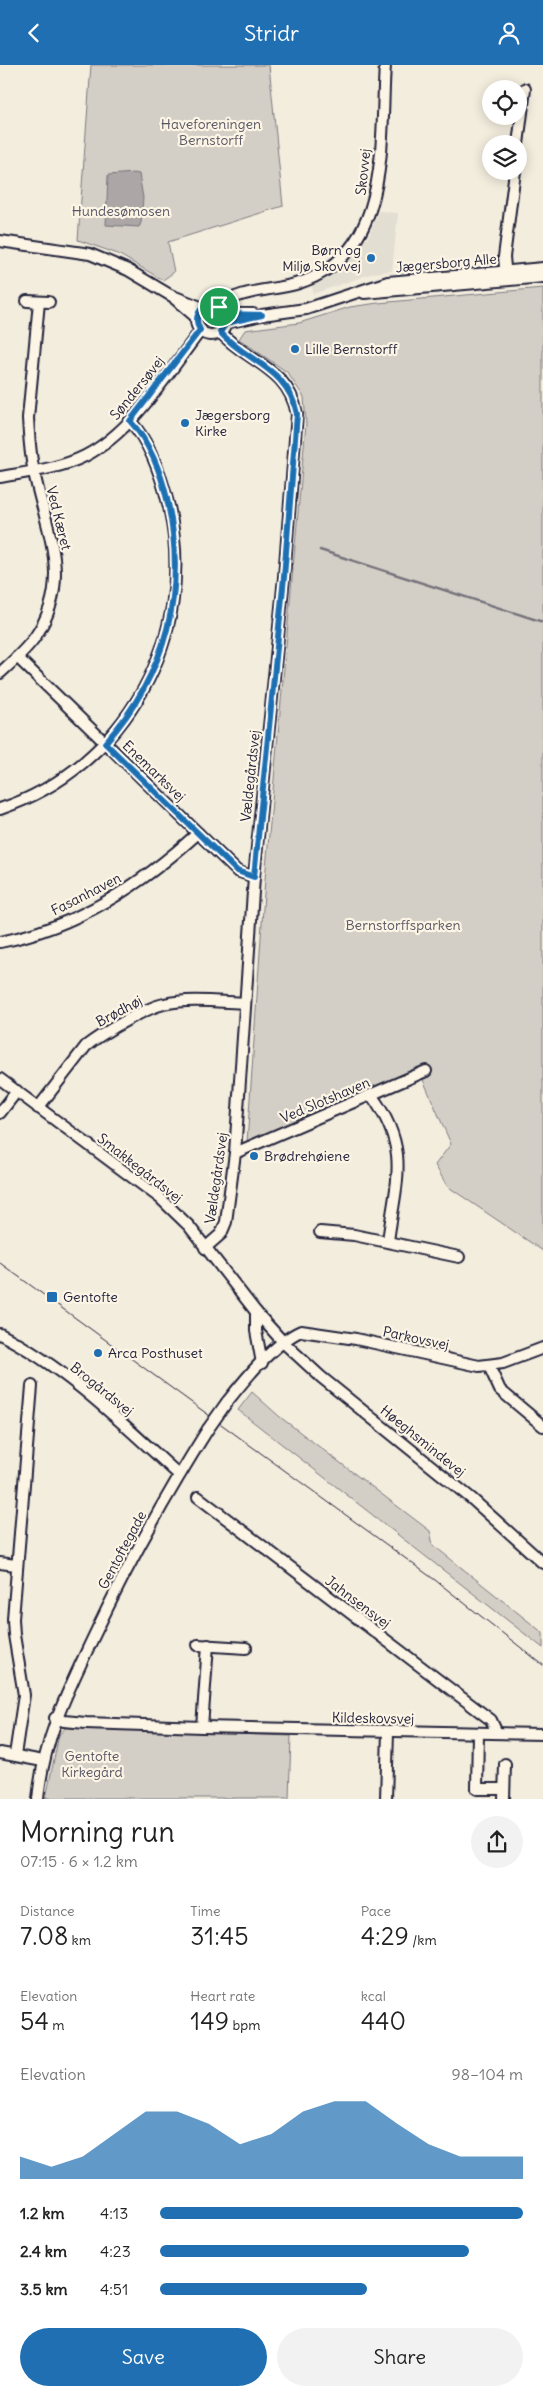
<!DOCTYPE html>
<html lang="en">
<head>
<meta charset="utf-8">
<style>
  body { margin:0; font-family:Delius,sans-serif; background:#f2f2f2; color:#222; height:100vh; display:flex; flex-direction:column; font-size:19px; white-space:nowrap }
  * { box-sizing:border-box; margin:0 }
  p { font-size:16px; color:#767676 }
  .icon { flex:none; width:28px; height:28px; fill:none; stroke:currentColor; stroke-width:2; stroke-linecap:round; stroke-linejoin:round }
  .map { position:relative; height:1734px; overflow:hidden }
  .panel { display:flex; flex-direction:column; background:#fff; flex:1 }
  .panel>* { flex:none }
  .controls { position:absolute; left:482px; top:15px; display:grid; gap:10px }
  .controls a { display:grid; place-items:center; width:45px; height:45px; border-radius:50%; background:#fff; box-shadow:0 2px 12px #0003; font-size:25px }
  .pin { position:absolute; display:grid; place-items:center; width:42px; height:42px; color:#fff; margin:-21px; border:2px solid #fff; border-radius:50%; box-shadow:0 1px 5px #0007 }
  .round { display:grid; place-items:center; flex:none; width:52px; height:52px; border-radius:26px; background:#f2f2f2 }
  .head { display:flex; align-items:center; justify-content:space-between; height:85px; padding:0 20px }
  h1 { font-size:28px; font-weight:600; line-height:38px }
  .figures { display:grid; grid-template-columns:repeat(3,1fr); gap:8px; height:85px; padding:5px 20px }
  .figures div { display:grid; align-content:center }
  .figures b { font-size:25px; font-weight:600 }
  .figures small { font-size:14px; font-weight:400 }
  .figures p { font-size:14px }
  .chart { height:140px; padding:10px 20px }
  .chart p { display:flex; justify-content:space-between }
  .chart svg { width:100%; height:90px; margin-top:5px; fill:#1f6fb2; opacity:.7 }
  .action { display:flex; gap:10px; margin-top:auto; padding:10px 20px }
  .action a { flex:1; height:58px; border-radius:30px; background:#1f6fb2; color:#fff; font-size:20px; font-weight:600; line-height:58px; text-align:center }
  .action a+a { background:#f2f2f2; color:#222 }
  ul { padding:0 20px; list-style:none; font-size:16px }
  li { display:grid; grid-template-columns:80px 60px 1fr; align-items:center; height:38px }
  li i { height:12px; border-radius:6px; background:#1f6fb2 }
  header { display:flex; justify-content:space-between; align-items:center; height:65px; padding:0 20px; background:#1f6fb2; color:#fff; font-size:22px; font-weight:600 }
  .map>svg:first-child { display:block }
  .built { fill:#e3ded2 }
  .green { fill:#d4cfc6; stroke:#7b7880 }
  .water { fill:#aca7a6; stroke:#75727b }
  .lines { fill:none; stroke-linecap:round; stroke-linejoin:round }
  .stream { stroke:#75727b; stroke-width:2.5 }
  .minor-casing { stroke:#22223b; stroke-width:14 }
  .minor { stroke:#fcf5e5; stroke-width:10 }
  .tram { stroke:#22223b; stroke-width:1 }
  .minor-bridge-casing { stroke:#22223b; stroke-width:14; stroke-linecap:butt }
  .minor-bridge { stroke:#fcf5e5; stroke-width:10 }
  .route-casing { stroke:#fff; stroke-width:10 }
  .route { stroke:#1f6fb2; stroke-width:6 }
  .poi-dot { fill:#1f6fb2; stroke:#fcf5e5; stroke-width:2 }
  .labels { text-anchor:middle; stroke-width:4.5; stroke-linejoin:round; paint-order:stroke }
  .park-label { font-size:14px; fill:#575665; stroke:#fcf5e5 }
  .street-label { font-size:14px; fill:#22223b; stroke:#fcf5e5 }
  .poi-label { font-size:14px; fill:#22223b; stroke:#fcf5e5; text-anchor:start }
</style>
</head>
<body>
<header><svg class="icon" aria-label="back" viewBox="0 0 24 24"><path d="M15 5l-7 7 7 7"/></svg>Stridr<svg class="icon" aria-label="person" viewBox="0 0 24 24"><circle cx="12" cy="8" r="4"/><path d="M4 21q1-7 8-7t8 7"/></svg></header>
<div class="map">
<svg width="543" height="1734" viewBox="0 0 543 1734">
  <rect width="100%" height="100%" fill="#f3edde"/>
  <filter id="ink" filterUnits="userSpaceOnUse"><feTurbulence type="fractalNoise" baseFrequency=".02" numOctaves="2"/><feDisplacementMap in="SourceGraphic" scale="10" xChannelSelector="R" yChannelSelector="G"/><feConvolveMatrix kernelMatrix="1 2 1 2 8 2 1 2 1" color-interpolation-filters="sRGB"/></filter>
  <g filter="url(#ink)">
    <!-- built -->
    <path class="built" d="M379 146 398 148 392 206 373 208 313 229 312 221 334 208 368 172Z"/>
    <!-- green -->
    <g class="green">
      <path d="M91 0H269L283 141 168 177 174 207 163 215 118 189 78 175Z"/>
      <path d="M543 223V1186L447 1121 435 1100 451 1079 418 1003 247 1078 265 814 306 359 304 332 287 307 239 274 245 265 299 258 350 242 378 238Z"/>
      <path d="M252 1327 280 1352 430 1466 433 1480 543 1568V1583L238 1345Z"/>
      <path d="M65 1663 291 1671 289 1733H46L59 1670Z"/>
    </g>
    <!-- water -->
    <path class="water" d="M134 108 139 109 143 133 141 158 139 162 106 160 108 110Z"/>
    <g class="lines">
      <!-- stream -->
      <path class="stream" d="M320 485 543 557"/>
      <defs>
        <g id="minor">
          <path d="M518 79 525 24"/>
          <path d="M0 176 90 189 128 205 170 230 203 243"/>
          <path d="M506 212 504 192 515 106"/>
          <path d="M364 228 543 212"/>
          <path d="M175 234 197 253"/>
          <path d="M27 236 49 237"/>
          <circle cx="211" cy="255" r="15"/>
          <path d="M219 242C238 224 274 226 299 218 392 188 380 78 385 0"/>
          <path d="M225 249H253"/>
          <path d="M226 258 262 250 306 244 388 217 543 203"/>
          <path d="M0 412C28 407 59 404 85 391 134 366 168 307 201 265"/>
          <path d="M17 592 237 806 254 812"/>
          <path d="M0 608C12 597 25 586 35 572 74 515 46 466 34 407 30 389 29 371 28 353L39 237"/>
          <path d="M0 744C126 702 198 571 169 442 162 413 151 378 130 356"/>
          <path d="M0 877C77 862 141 820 198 768"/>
          <path d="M0 1014 160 1133 189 1161 256 1247 284 1278 321 1312 472 1434 543 1498"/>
          <path d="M372 1031C411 1085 396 1115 388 1176"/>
          <path d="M38 1043 86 981C101 969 145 943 164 939 189 933 219 937 245 938"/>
          <path d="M0 1048 17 1026"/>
          <path d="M235 1088 426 1006"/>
          <path d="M320 1167 354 1170 459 1192"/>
          <path d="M205 1183 221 1169 226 1157 235 1088 254 812 284 512 297 349C288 302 248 298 220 267"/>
          <path d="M256 1247V1266L262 1298"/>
          <path d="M0 1269C68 1304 123 1359 179 1410"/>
          <path d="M489 1301 500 1325 543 1361"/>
          <path d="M227 1337C245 1314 274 1278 301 1266L356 1274 479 1301 503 1298 543 1283"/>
          <path d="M198 1432 491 1655 497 1668"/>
          <path d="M0 1498 16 1500"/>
          <path d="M198 1580 246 1583"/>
          <path d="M55 1653 64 1656 86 1658 202 1662 543 1669"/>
          <path d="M202 1662 208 1580"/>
          <path d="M478 1668 477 1724H504"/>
          <path d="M0 1688 43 1696"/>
          <path d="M15 1690 24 1630 14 1570 13 1554 32 1321"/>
          <path d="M38 1734C44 1672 67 1628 93 1573 127 1501 165 1432 208 1364"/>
          <path d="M386 1734 388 1667"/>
          <path d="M504 1734 505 1699"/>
        </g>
      </defs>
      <!-- minor casing -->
      <use href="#minor" class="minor-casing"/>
      <!-- minor -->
      <use href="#minor" class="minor"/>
      <!-- tram -->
      <path class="tram" d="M0 1198 435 1515 543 1600"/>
      <defs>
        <path id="minor-bridge" d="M208 1364 227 1337"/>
      </defs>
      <!-- minor-bridge casing -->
      <use href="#minor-bridge" class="minor-bridge-casing"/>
      <!-- minor-bridge -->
      <use href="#minor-bridge" class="minor-bridge"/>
    </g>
  </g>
  <g class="lines" filter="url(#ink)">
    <defs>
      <path id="route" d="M208 240 217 241 225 249 262 250 226 258 220 267C247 298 288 302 297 349L284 512 254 812 237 806 105 678C167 608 188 525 167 434 161 408 149 376 130 356L200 265C194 255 197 245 208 240Z"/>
    </defs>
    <!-- route casing -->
    <use href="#route" class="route-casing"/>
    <!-- route -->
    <use href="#route" class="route"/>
  </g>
  <!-- markers -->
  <g class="poi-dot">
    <circle cx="371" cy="193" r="5"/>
    <circle cx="295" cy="284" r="5"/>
    <circle cx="185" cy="358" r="5"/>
    <circle cx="254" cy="1091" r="5"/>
    <rect x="46" y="1226" width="12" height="12" rx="2.5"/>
    <circle cx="98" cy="1288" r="5"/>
  </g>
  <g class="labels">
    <!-- park labels -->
    <g class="park-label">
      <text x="211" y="64">Haveforeningen<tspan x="211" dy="16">Bernstorff</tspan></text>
      <text x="121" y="151">Hundesømosen</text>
      <text x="403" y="865">Bernstorffsparken</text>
      <text x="92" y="1696">Gentofte<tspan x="92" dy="16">Kirkegård</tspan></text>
    </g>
    <!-- street labels -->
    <g class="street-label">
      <text transform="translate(363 107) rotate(-84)" y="5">Skovvej</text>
      <text transform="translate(446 198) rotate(-5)" y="5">Jægersborg Alle</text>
      <text transform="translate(137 323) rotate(-51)" y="5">Søndersøvej</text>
      <text transform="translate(59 453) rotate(76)" y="5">Ved Kæret</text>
      <text transform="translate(154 706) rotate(44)" y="5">Enemarksvej</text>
      <text transform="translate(250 711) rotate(-84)" y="5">Vældegårdsvej</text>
      <text transform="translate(86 829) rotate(-27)" y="5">Fasanhaven</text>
      <text transform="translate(119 946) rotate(-28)" y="5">Brødhøj</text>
      <text transform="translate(325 1035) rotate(-23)" y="5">Ved Slotshaven</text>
      <text transform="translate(140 1103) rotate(38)" y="5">Smakkegårdsvej</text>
      <text transform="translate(216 1113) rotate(-82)" y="5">Vældegårdsvej</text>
      <text transform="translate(416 1273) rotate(12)" y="5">Parkovsvej</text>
      <text transform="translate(102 1324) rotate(39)" y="5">Brogårdsvej</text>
      <text transform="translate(423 1376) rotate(39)" y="5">Høeghsmindevej</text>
      <text transform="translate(122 1485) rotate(-62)" y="5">Gentoftegade</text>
      <text transform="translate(358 1537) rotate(37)" y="5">Jahnsensvej</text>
      <text transform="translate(373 1653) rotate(1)" y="5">Kildeskovsvej</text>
    </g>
    <!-- poi labels -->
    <g class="poi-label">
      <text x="361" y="190" text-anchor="end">Børn og<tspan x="361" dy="16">Miljø Skovvej</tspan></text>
      <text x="305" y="289">Lille Bernstorff</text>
      <text x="195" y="355">Jægersborg<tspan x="195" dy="16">Kirke</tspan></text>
      <text x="264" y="1096">Brødrehøiene</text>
      <text x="63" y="1237">Gentofte</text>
      <text x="108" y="1293">Arca Posthuset</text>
    </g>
  </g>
</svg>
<div class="controls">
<a><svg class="icon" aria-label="locate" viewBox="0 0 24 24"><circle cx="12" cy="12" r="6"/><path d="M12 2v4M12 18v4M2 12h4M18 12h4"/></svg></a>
<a><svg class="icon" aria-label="layers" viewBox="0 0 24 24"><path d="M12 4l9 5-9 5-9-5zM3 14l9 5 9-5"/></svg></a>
</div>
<div class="pin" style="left:219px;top:242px;background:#1e9e55"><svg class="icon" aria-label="arrive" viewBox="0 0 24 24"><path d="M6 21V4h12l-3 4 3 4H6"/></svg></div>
</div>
<section class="panel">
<div class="head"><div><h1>Morning run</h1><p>07:15 · 6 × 1.2 km</p></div><a class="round"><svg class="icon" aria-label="share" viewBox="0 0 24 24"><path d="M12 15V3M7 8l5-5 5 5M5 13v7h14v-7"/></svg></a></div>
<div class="figures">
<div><p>Distance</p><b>7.08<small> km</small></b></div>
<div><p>Time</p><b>31:45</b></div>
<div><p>Pace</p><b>4:29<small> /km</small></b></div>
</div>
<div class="figures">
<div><p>Elevation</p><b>54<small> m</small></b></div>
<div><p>Heart rate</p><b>149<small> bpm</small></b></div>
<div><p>kcal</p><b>440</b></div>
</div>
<div class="chart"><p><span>Elevation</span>98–104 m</p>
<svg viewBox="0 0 160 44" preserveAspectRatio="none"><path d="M0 44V33L10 38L20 33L30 22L40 11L50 11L60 17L70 27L80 22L90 11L100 6L110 6L120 17L130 27L140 33L150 33L160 33V44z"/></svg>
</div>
<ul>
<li><b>1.2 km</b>4:13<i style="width:100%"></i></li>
<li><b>2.4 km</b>4:23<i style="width:85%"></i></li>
<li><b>3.5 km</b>4:51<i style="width:57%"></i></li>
</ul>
<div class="action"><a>Save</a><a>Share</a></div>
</section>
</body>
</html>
